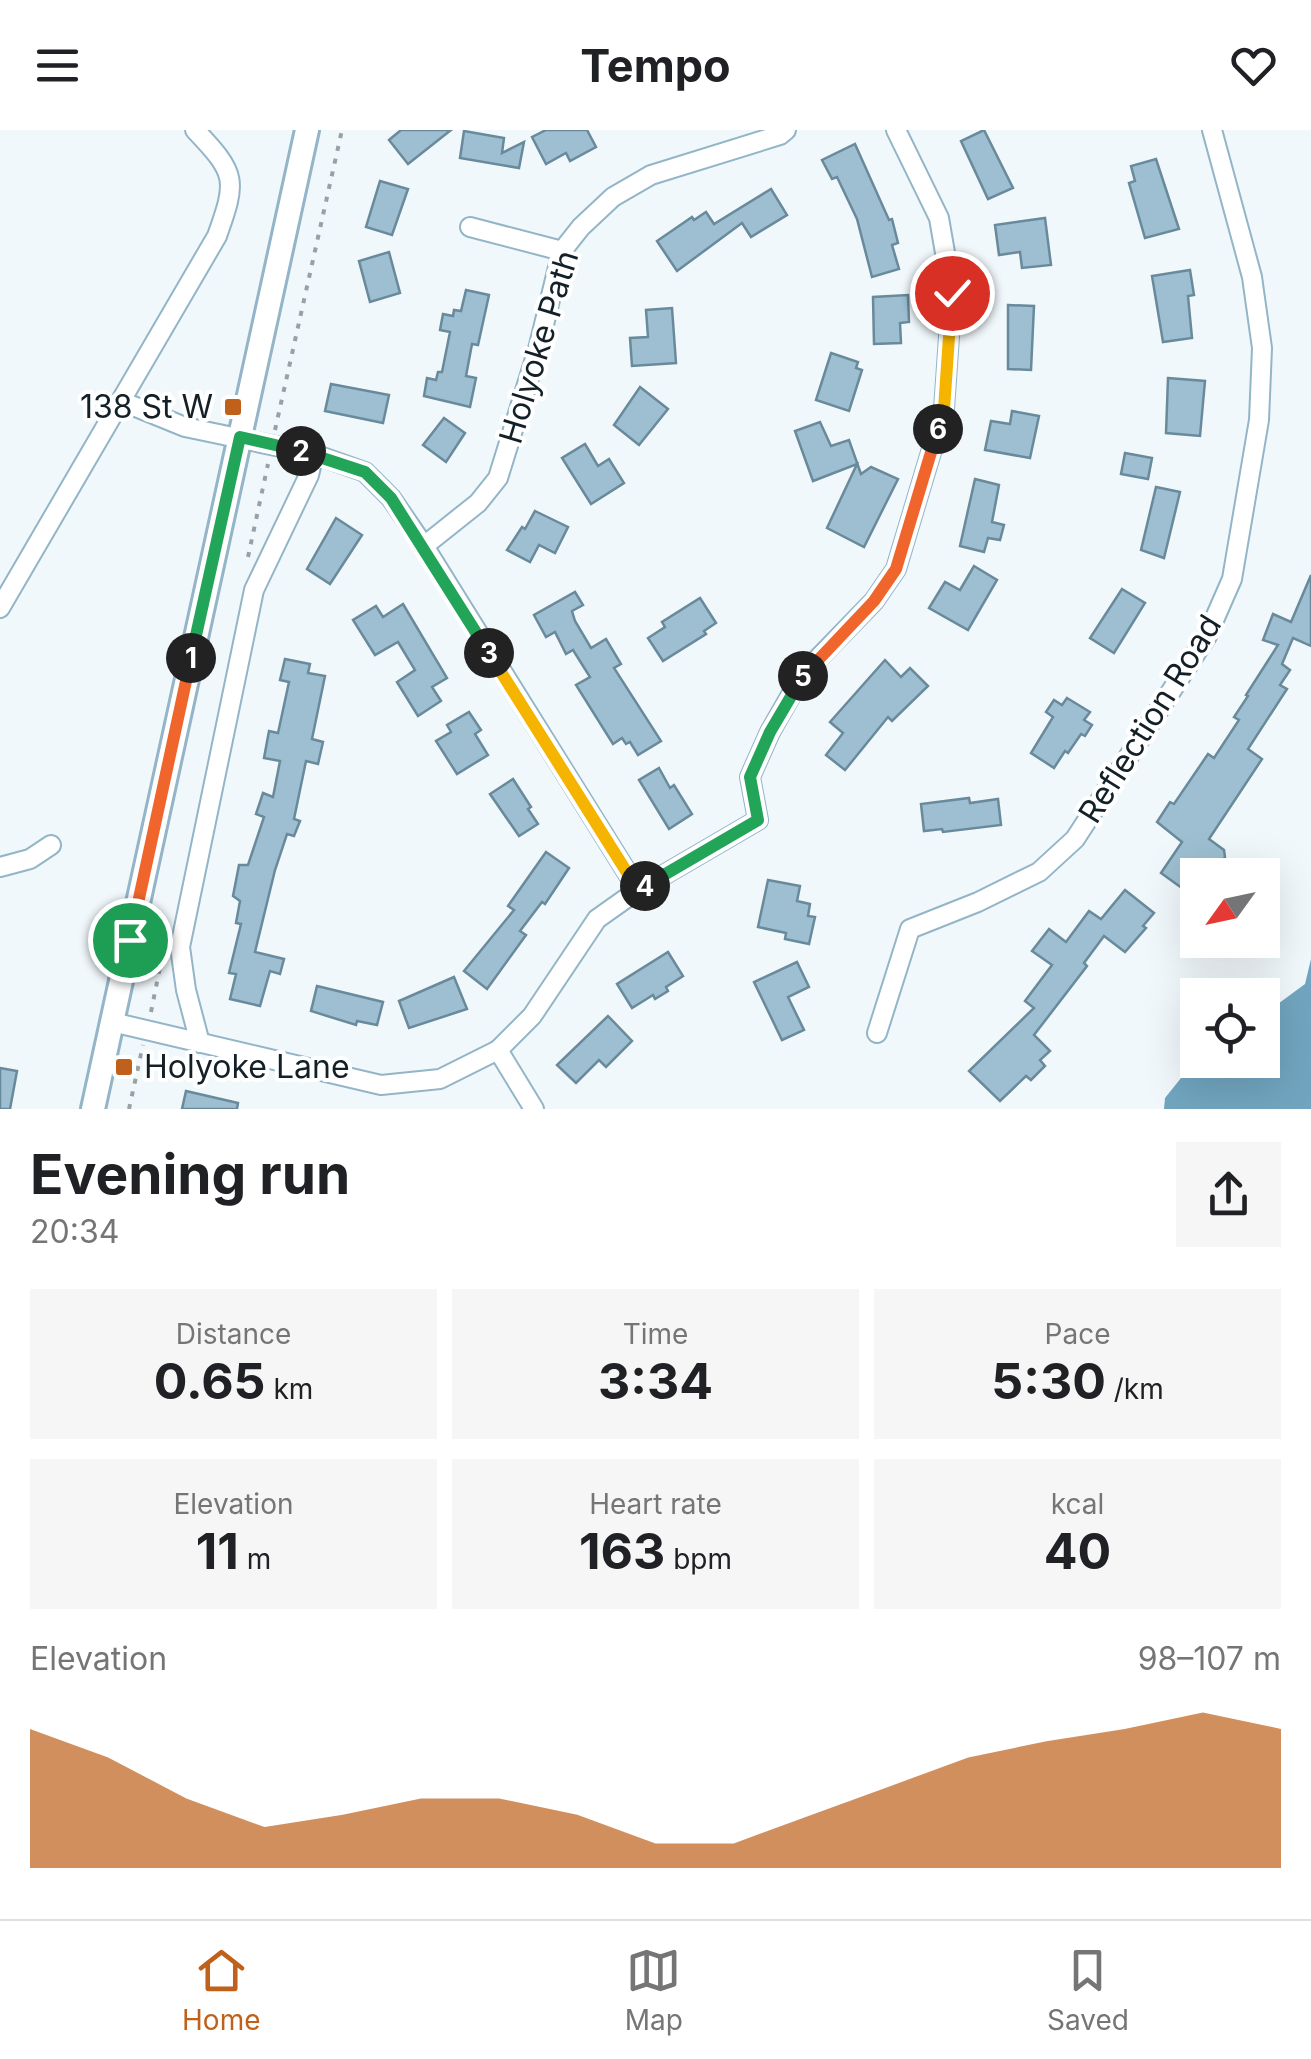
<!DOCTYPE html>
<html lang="en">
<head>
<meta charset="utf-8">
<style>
  body { margin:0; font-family:Inter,sans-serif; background:#f6f6f6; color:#202124; height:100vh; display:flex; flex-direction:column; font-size:38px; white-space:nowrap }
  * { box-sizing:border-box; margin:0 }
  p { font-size:32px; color:#757577 }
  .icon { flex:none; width:55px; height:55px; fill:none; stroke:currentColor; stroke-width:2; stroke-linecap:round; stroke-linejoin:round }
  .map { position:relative; height:979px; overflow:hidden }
  .details { display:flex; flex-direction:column; background:#fff; flex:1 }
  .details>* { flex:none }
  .needle { width:65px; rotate:237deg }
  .tools { position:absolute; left:1180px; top:728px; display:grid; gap:20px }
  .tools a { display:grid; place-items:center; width:100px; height:100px; border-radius:0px; background:#fff; box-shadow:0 10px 40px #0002; font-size:50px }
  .pin { position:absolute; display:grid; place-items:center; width:85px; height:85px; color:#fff; margin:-42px; border:5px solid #fff; border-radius:50%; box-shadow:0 2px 10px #0007 }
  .km { position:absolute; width:50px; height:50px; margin:-25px; border-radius:50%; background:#222; color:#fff; font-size:28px; line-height:50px; text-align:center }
  .round { display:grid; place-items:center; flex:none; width:105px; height:105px; border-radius:0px; background:#f6f6f6 }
  .overview { display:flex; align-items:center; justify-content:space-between; height:170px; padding:0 30px }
  h1 { font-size:55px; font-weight:700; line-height:75px }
  .metrics { display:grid; grid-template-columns:repeat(3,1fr); gap:15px; height:170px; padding:10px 30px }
  .metrics div { display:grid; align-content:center; border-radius:0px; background:#f6f6f6; text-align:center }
  .metrics b { font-size:50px; font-weight:700 }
  .metrics small { font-size:28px; font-weight:400 }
  .metrics p { font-size:28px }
  .chart { height:280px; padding:20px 30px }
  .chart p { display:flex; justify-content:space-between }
  .chart svg { width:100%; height:180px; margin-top:10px; fill:#c0611b; opacity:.7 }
  header { display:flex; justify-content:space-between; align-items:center; height:130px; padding:0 30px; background:#fff; font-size:45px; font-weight:700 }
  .tab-bar { display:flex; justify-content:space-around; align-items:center; height:140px; border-top:2px solid #e0e0e0; background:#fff; font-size:28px; color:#757577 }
  .tab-bar a { display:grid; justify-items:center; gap:5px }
  .tab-bar .current { color:#c0611b }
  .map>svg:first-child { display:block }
  .water { fill:#71a5bf }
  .building { fill:#9dbfd1; stroke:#698a9b; stroke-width:2.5 }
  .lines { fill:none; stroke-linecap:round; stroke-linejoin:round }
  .minor-casing { stroke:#93b5c7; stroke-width:22 }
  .tertiary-casing { stroke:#93b5c7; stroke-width:28 }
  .path { stroke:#98a1a6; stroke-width:4; stroke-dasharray:5 8; stroke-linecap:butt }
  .minor { stroke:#fff; stroke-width:18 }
  .tertiary { stroke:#fff; stroke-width:22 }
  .split-1-casing { stroke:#fff; stroke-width:20 }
  .split-2-casing { stroke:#fff; stroke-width:20 }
  .split-3-casing { stroke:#fff; stroke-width:20 }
  .split-4-casing { stroke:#fff; stroke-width:20 }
  .split-5-casing { stroke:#fff; stroke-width:20 }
  .split-6-casing { stroke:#fff; stroke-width:20 }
  .split-7-casing { stroke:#fff; stroke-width:20 }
  .split-1 { stroke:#f0652b; stroke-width:12 }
  .split-2 { stroke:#22a559; stroke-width:12 }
  .split-3 { stroke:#22a559; stroke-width:12 }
  .split-4 { stroke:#f5b400; stroke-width:12 }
  .split-5 { stroke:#22a559; stroke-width:12 }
  .split-6 { stroke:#f0652b; stroke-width:12 }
  .split-7 { stroke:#f5b400; stroke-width:12 }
  .poi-dot { fill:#c0611b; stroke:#fff; stroke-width:4 }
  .labels { text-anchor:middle; stroke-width:8; stroke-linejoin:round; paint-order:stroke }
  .street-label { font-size:32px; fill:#132027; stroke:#fff }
  .poi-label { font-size:32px; fill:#132027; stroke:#fff; text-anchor:end }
</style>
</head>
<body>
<header><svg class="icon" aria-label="menu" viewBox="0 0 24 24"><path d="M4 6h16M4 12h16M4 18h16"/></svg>Tempo<svg class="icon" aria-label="heart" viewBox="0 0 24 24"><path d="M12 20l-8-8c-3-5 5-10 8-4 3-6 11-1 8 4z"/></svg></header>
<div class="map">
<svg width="1311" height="979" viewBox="0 0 1311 979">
  <rect width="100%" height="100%" fill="#f1f8fc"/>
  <!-- water -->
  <path class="water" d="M1311 829V979H1164L1165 968 1197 928 1262 930 1263 885 1305 854Z"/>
  <!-- building -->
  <g class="building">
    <path d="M401 0H451L408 34 389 10Z"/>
    <path d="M546 0H587L596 17 570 31 566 23 546 34 532 7Z"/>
    <path d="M984 0 1013 58 988 69 961 11Z"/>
    <path d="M464 1 504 8 502 23 524 12 519 38 460 28Z"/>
    <path d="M855 14 889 90 892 89 898 113 892 115 899 139 872 147 857 89 837 47 832 49 822 30Z"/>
    <path d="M1156 29 1179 99 1145 108 1129 53 1135 51 1131 36Z"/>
    <path d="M380 51 408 59 392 105 366 97Z"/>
    <path d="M771 59 787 85 751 107 742 93 677 141 657 111 692 87 694 90 706 82 714 94Z"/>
    <path d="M1045 88 1051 135 1022 138 1020 122 999 125 995 95Z"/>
    <path d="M389 122 400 163 370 172 359 131Z"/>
    <path d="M1190 140 1194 165 1188 166 1192 208 1163 212 1152 146Z"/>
    <path d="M466 160 489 165 478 215 472 214 466 246 476 248 470 277 424 266 427 248 436 250 438 242H442L450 202 440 200 443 184 453 186 454 180 461 181Z"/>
    <path d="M908 165 909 192 900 193 901 213 874 214 873 167Z"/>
    <path d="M1008 175 1034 176 1031 240 1008 239Z"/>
    <path d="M672 178 676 233 632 236 630 208 648 207 646 180Z"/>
    <path d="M831 223 858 232 856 238 862 240 849 281 816 270Z"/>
    <path d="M1168 248 1205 251 1200 306 1166 303Z"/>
    <path d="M331 254 389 265 383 293 325 281Z"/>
    <path d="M640 257 668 279 639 315 614 295Z"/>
    <path d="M1012 281 1039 286 1030 328 985 320 991 291 1010 294Z"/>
    <path d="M444 288 465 303 446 332 423 315Z"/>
    <path d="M820 292 831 316 849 310 861 344 871 337 898 349 864 417 827 398 857 334 813 351 795 301Z"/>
    <path d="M585 314 598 336 609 329 624 353 591 374 562 328Z"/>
    <path d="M1125 323 1152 328 1148 349 1121 344Z"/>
    <path d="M975 349 999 355 992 392 1004 395 1000 410 988 408 984 422 960 416Z"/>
    <path d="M1156 357 1180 362 1164 428 1141 420Z"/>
    <path d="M535 381 568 397 555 423 539 415 530 432 507 420 522 397 525 399Z"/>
    <path d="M336 388 362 405 330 454 307 439Z"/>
    <path d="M974 436 997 450 968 500 929 478 945 452 960 460Z"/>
    <path d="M1311 445V516L1293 508 1282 534 1290 540 1280 555 1287 559 1248 619 1262 629 1209 709 1224 720 1225 727 1220 734H1205L1186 761 1161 743 1182 712 1157 692 1170 672 1174 674 1208 624 1214 628 1239 590 1234 587 1248 566 1246 565 1278 515 1263 510 1273 484 1291 492Z"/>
    <path d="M1122 459 1145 473 1114 523 1090 508Z"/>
    <path d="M575 462 583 475 572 481 575 491 591 518 606 509 621 534 614 538 661 611 638 625 630 612 626 614 622 608 613 614 576 555 590 547 573 520 566 524 555 502 546 507 534 485Z"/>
    <path d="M700 468 716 493 704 501 706 504 663 531 648 508 665 497 662 492Z"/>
    <path d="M403 474 447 548 432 557 441 571 418 586 397 552 415 540 398 512 375 525 353 490 376 476 383 487Z"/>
    <path d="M285 529 310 534 308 543 325 546 312 609 323 612 318 634 306 631 294 689 300 691 294 706 287 704 275 740 255 822 284 829 280 844 270 841 260 876 230 869 236 844 229 843 241 794 236 793 240 771 233 766 239 735H248L264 687 256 684 263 663 273 667 280 631 264 628 269 601 278 603 289 552 280 550Z"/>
    <path d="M885 530 901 547 910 538 928 556 892 591 888 587 845 640 826 625 843 603 830 592Z"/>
    <path d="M1067 568 1090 582 1084 590 1092 595 1085 606 1081 604 1068 623 1065 621 1054 638 1031 623 1053 587 1046 582 1054 570 1062 575Z"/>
    <path d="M469 582 481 600 475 604 488 625 457 644 436 611 451 602 447 595Z"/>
    <path d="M659 638 670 658 674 655 692 684 669 699 639 650Z"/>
    <path d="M513 649 531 677 528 679 538 694 519 706 490 664Z"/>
    <path d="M969 668 970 673 998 669 1001 695 943 702 942 699 924 701 921 674Z"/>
    <path d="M546 722 569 738 545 774 542 772 520 801 526 805 487 859 464 841 514 780 508 776Z"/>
    <path d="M768 750 800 756 797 771 810 774 808 786 815 787 809 814 785 809 786 803 758 797Z"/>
    <path d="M1125 760 1154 783 1143 796 1146 798 1125 822 1104 806 1084 833 1087 836 1034 905 1050 921 1040 930 1045 936 1031 950 1026 946 1000 971 969 941 1034 878 1025 871 1052 835 1032 821 1049 799 1066 812 1089 781 1101 789Z"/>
    <path d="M668 822 683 846 666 857 668 861 655 869 653 865 632 878 617 854Z"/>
    <path d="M797 832 809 857 788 867 804 900 782 910 754 852Z"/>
    <path d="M454 847 467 879 409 898 399 871Z"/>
    <path d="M317 856 383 872 377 895 357 891 356 895 311 881Z"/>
    <path d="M608 886 632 911 606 937 599 930 576 953 557 935Z"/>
    <path d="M0 938 17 941 10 979H0Z"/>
    <path d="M186 961 238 973 237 979H182Z"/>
  </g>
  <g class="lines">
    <defs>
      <g id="minor">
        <path d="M470 97 562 121"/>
        <path d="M121 271 185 297 314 324 365 342 391 368 424 416 638 760"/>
        <path d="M424 416 478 373 498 348 538 219 562 121 581 97 613 67 651 45 780 5 786 0"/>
        <path d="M0 478 217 106C237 50 237 44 195 0"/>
        <path d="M0 737 30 729 51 715"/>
        <path d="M112 892 381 955 440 949 498 920 532 886 597 789 638 760 758 690 750 647 770 602 803 544 874 471 896 439 944 279 952 163 939 88 896 0"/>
        <path d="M877 903 910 799 978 772 1039 742 1075 709 1207 506 1232 449 1259 290 1262 218 1252 147 1212 0"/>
        <path d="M200 913 186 860 180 817 254 460 309 345 314 324"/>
        <path d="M498 920 534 979"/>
      </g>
      <path id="tertiary" d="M93 979 307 0"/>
    </defs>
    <!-- minor casing -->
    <use href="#minor" class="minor-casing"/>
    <!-- tertiary casing -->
    <use href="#tertiary" class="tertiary-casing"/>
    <!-- path -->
    <g class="path">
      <path d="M275 300 342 0"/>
      <path d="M248 427 268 334"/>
      <path d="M151 882 162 827"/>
      <path d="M129 979 143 915"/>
    </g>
    <!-- minor -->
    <use href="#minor" class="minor"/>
    <!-- tertiary -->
    <use href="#tertiary" class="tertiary"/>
  </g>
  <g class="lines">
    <defs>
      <path id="split-1" d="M130 810 191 528"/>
      <path id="split-2" d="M191 528 240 307 301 321"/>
      <path id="split-3" d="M301 321 365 342 391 368 489 523"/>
      <path id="split-4" d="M489 523 638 760 645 756"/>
      <path id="split-5" d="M645 756 758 690 750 647 770 602 803 546"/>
      <path id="split-6" d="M803 546 874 471 896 439 938 299"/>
      <path id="split-7" d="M938 299 944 279 952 163"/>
    </defs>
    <!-- split-1 casing -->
    <use href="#split-1" class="split-1-casing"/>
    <!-- split-2 casing -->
    <use href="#split-2" class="split-2-casing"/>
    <!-- split-3 casing -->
    <use href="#split-3" class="split-3-casing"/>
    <!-- split-4 casing -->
    <use href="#split-4" class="split-4-casing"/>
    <!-- split-5 casing -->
    <use href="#split-5" class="split-5-casing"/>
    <!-- split-6 casing -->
    <use href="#split-6" class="split-6-casing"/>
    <!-- split-7 casing -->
    <use href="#split-7" class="split-7-casing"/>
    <!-- split-1 -->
    <use href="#split-1" class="split-1"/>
    <!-- split-2 -->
    <use href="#split-2" class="split-2"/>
    <!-- split-3 -->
    <use href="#split-3" class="split-3"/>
    <!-- split-4 -->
    <use href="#split-4" class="split-4"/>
    <!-- split-5 -->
    <use href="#split-5" class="split-5"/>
    <!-- split-6 -->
    <use href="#split-6" class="split-6"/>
    <!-- split-7 -->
    <use href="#split-7" class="split-7"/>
  </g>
  <!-- markers -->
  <g class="poi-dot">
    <rect x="223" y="267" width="20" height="20" rx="5"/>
    <rect x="114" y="927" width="20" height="20" rx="5"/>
  </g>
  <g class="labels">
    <!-- street labels -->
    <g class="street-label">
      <text transform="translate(539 217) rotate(-73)" y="11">Holyoke Path</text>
      <text transform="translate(1150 589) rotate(-58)" y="11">Reflection Road</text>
    </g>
    <!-- poi labels -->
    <g class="poi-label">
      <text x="213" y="288">138 St W</text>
      <text x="144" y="948" text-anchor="start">Holyoke Lane</text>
    </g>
  </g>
</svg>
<div class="tools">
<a><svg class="needle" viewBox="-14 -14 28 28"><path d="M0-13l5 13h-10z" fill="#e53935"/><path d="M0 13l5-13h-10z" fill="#757577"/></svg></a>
<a><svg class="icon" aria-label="locate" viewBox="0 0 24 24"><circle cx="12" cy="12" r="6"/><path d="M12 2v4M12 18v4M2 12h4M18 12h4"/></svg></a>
</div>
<div class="pin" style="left:130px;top:810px;background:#1e9e55"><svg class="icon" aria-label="arrive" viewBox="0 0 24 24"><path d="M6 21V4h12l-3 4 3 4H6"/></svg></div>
<div class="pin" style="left:952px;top:163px;background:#d93025"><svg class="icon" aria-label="check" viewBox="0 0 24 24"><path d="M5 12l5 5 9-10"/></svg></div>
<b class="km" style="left:191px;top:528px">1</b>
<b class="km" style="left:301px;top:321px">2</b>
<b class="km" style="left:489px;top:523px">3</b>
<b class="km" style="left:645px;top:756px">4</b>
<b class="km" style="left:803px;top:546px">5</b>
<b class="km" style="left:938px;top:299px">6</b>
</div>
<section class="details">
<div class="overview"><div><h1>Evening run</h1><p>20:34</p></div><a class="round"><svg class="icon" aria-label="share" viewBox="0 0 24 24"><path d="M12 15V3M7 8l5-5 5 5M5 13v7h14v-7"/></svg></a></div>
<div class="metrics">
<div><p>Distance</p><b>0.65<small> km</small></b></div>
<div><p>Time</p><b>3:34</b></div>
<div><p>Pace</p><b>5:30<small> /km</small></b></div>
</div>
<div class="metrics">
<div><p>Elevation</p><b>11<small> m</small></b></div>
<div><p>Heart rate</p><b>163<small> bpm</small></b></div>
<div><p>kcal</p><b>40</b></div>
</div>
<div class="chart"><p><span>Elevation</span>98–107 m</p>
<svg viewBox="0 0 160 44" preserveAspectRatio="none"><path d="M0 44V10L10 17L20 27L30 34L40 31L50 27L60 27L70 31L80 38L90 38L100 31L110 24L120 17L130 13L140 10L150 6L160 10V44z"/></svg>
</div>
</section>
<nav class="tab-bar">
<a class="current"><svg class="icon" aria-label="home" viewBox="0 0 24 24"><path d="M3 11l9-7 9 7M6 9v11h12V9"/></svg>Home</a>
<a><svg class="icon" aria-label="map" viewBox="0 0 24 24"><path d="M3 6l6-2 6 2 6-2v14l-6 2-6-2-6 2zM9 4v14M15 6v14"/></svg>Map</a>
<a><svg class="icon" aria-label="saved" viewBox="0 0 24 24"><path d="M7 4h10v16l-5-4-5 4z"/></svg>Saved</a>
</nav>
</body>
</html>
